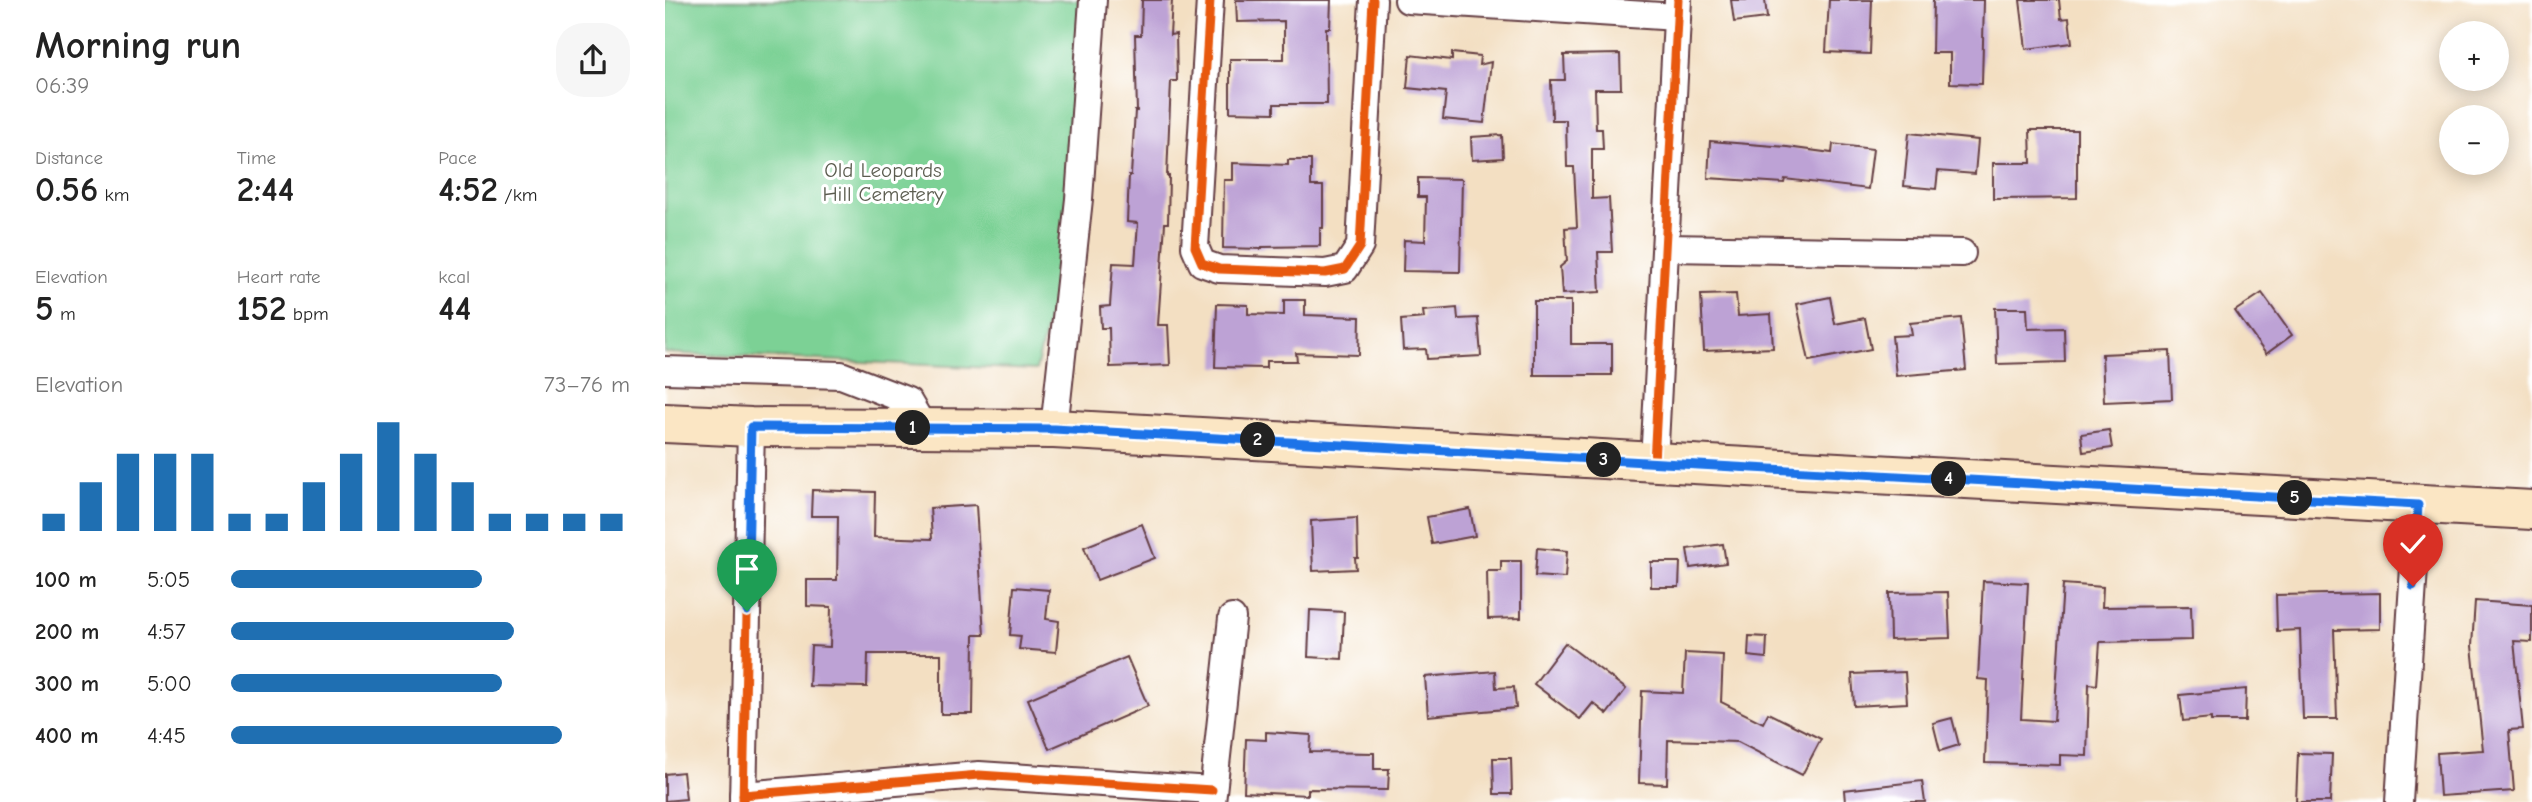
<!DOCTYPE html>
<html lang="en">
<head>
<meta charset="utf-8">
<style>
  body { margin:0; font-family:"Comic Neue",sans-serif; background:#f6f6f6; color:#222; height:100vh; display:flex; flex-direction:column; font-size:26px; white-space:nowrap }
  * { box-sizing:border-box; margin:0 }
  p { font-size:23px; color:#767676 }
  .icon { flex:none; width:38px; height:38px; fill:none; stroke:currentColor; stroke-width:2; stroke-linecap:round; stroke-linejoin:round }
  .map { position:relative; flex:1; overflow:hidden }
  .sheet { display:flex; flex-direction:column; background:#fff; width:665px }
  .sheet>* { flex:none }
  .buttons { position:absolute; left:1774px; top:21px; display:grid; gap:14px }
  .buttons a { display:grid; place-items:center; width:70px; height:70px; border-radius:50%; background:#fff; box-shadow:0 4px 18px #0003; font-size:35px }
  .pin { position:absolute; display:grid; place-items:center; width:60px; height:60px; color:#fff; margin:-72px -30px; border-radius:50% 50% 50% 0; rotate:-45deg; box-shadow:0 0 7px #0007 }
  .pin .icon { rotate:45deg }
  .km { position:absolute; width:35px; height:35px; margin:-18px; border-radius:50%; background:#222; color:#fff; font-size:19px; line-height:35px; text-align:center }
  .round { display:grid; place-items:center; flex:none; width:74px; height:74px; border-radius:28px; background:#f6f6f6 }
  .headline { display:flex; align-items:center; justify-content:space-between; height:119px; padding:0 35px }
  h1 { font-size:38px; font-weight:700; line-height:52px }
  .metrics { display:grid; grid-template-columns:repeat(3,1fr); gap:10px; height:119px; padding:7px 35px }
  .metrics div { display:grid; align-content:center }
  .metrics b { font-size:35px; font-weight:700 }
  .metrics small { font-size:19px; font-weight:400 }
  .metrics p { font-size:19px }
  .chart { height:196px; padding:14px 35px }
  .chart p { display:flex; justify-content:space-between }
  .chart svg { width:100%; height:126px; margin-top:7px; stroke:#1f6fb2; stroke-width:6 }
  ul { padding:0 35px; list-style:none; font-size:23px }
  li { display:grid; grid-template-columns:112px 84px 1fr; align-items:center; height:52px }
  li i { height:18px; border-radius:9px; background:#1f6fb2 }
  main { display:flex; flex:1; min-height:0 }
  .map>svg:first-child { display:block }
  .green { fill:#7cd195; stroke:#637860; stroke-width:2 }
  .building { fill:#bda2d5 }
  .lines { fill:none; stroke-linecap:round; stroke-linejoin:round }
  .minor-casing { stroke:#633c42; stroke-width:30 }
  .secondary-casing { stroke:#633c42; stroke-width:42 }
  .minor { stroke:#fff; stroke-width:26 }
  .secondary { stroke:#fbe6c4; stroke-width:38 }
  .cycleway-casing { stroke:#fff; stroke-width:13 }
  .cycleway { stroke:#e8590c; stroke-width:9 }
  .route-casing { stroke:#fff; stroke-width:14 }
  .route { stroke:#1a73e8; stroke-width:9 }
  .labels { text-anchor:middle; stroke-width:6; stroke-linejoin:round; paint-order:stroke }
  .park-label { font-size:21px; fill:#5c5d50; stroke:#fff }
</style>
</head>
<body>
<main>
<section class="sheet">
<div class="headline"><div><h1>Morning run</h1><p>06:39</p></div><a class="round"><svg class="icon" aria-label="share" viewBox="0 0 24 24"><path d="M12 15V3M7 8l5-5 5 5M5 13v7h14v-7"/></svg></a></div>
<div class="metrics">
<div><p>Distance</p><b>0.56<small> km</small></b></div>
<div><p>Time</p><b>2:44</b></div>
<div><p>Pace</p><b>4:52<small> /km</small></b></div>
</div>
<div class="metrics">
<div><p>Elevation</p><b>5<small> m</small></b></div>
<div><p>Heart rate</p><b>152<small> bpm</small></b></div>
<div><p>kcal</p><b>44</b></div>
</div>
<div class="chart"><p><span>Elevation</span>73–76 m</p>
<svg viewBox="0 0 160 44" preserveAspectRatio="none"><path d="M5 44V38M15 44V27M25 44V17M35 44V17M45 44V17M55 44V38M65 44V38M75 44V27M85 44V17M95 44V6M105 44V17M115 44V27M125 44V38M135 44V38M145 44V38M155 44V38"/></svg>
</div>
<ul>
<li><b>100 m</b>5:05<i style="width:63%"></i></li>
<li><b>200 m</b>4:57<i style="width:71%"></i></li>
<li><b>300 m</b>5:00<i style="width:68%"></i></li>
<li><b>400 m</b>4:45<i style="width:83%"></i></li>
</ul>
</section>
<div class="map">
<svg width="1867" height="802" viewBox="0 0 1867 802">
  <rect width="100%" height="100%" fill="#fff"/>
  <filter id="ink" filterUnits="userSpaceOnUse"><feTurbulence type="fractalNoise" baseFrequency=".0143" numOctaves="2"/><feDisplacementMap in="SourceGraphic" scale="14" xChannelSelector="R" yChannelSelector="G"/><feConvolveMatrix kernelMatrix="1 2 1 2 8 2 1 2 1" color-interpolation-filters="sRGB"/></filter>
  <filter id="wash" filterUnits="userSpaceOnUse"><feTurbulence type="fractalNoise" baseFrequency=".00686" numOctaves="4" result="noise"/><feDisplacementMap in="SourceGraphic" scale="28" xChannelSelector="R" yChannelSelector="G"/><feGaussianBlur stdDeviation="1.57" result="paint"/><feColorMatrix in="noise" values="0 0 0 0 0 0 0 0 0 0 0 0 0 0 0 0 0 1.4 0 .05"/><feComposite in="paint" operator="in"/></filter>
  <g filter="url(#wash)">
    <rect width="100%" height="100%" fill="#f3dfc2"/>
    <!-- green -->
    <path class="green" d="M0 0H416L398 259 371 370 0 353Z"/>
    <g id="blocks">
      <!-- building -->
      <g class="building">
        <path d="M477 0H507L505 35 511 34 512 81H506L502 176H504L503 223H500L493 325H503L505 365 445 367 444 328H436L435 307 445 306 448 263 470 264 473 223 462 222 464 175H466L470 111H472L470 35H476Z"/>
        <path d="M571 0H666L665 28H661L662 104H609V113L565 112V59H619V21L572 22Z"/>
        <path d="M1066 0H1100L1102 18 1069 22Z"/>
        <path d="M1164 0H1207L1205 54 1161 52Z"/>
        <path d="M1268 0H1319L1317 84 1285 83V53H1267Z"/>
        <path d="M1355 0H1394L1396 19 1404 18 1407 43 1361 49Z"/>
        <path d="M787 53 815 56 814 65 826 62 819 123 778 119 781 92 742 88 745 55 787 60Z"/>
        <path d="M955 54 956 89H930L931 129H937L938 149H927V199L944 198 947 252H933L935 292 897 294 895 267 902 261 900 228 912 227 909 167H902L901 120H887L886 80H900L899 55Z"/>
        <path d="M1365 130H1412V198L1328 199V163H1366Z"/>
        <path d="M1244 133 1313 140 1310 174 1273 171 1271 189 1239 186Z"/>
        <path d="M837 135 838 158 807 160 806 137Z"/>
        <path d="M1045 141 1122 147 1167 153 1168 144 1208 149 1203 189 1120 179 1119 183 1043 178Z"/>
        <path d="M623 160H646V186H658V228H655V246L597 247V249L558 248 559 180H568V163L623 165Z"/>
        <path d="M753 178 797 179 795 272 738 271 739 240 760 241 761 197H753Z"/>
        <path d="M1597 293 1627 335 1601 354 1570 311Z"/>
        <path d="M1071 294 1073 316 1106 314 1108 348 1039 351 1036 295Z"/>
        <path d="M1165 297 1170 324 1200 318 1206 349 1144 361 1132 304Z"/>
        <path d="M619 300H640V315L695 317 694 355 631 353 632 361H601V368L550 367 552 304 583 305V314L619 315Z"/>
        <path d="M869 301H906V344H947V375H869Z"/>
        <path d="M792 308 793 319 813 318 816 356 762 359 761 349 738 350 736 320 759 318 758 311Z"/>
        <path d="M1330 308H1362L1363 329 1399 328 1400 362 1332 364Z"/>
        <path d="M1296 318 1301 370 1231 376 1227 336 1247 335 1245 323Z"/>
        <path d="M1505 351 1507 399 1439 402 1437 354Z"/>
        <path d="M1444 430 1447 448 1418 452 1416 434Z"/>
        <path d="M147 490 210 492 209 537 267 539 265 508 311 505 319 635H309L308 714H276V654H203L202 687 144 686 146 646 165 647 166 607 142 606V580H172L173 516H146Z"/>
        <path d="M805 509 810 536 767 544 762 517Z"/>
        <path d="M692 518 693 558H690L691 569 648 571 646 521Z"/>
        <path d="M477 524 490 558 432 580 419 547Z"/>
        <path d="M1058 544 1061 563 1025 568 1022 549Z"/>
        <path d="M872 548 902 551 900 578 870 576Z"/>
        <path d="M836 561H856V618L823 619 822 571H836Z"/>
        <path d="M986 562H1015L1014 587H986Z"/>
        <path d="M1318 581 1363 583 1356 719 1389 721 1398 584 1438 587 1437 607 1526 606 1527 640 1435 642 1432 685 1424 684 1422 756 1395 755V765L1320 763 1323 680 1313 679Z"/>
        <path d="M349 587 384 590 381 619 394 621 391 652 354 649 356 636 345 635Z"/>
        <path d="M1283 592 1285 638 1225 640 1224 593Z"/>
        <path d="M1715 593V629L1669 630 1672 719H1638L1635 630 1612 631 1611 595Z"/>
        <path d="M1810 601 1867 605V642L1849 641 1858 729 1844 730 1849 791 1775 796 1772 753 1818 750 1807 646Z"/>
        <path d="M645 610 679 612 677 659 643 657Z"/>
        <path d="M1084 636 1102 637 1101 658 1083 656Z"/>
        <path d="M900 643 961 689 942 714 928 703 915 719 869 684Z"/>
        <path d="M1020 653 1058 655 1056 702 1098 723 1103 713 1156 739 1137 775 1073 742 1003 740 1002 784 974 783 977 691 1018 693Z"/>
        <path d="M462 657 483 706 384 749 363 699Z"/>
        <path d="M830 671 831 688 849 687 851 708 763 716 760 677Z"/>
        <path d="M1240 672 1242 703 1189 706 1187 674Z"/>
        <path d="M1581 689 1580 721H1546V718L1518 721 1515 695Z"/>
        <path d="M1287 718 1294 745 1275 751 1268 723Z"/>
        <path d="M601 732 646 735 645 752 709 753V769H724L723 790 643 789V795L579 792 581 739 601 740Z"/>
        <path d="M1633 753 1667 754 1665 802H1631Z"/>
        <path d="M828 758H846L847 794H829Z"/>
        <path d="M18 772 21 799 0 801V774Z"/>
        <path d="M1257 781 1260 802H1180L1179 790Z"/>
      </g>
    </g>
  </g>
  <g filter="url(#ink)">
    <use href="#blocks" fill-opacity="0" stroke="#633c42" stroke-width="2"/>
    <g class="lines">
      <defs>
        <g id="minor">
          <path d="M545 0 530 247 537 263 554 269 660 273 680 269 695 246 708 0"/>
          <path d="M743 0 1012 17"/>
          <path d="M1002 248 1297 253"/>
          <path d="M0 370 176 375 243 401 259 428"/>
          <path d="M389 429 414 199 428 0"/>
          <path d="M989 463 1013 0"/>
          <path d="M78 795 314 775 547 790"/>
          <path d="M78 802 86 427"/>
          <path d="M547 802 567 618"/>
          <path d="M1734 802 1753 505"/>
        </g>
        <path id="secondary" d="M0 423 86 427 389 429 1867 510"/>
      </defs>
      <!-- minor casing -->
      <use href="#minor" class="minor-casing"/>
      <!-- secondary casing -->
      <use href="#secondary" class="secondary-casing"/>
      <!-- minor -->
      <use href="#minor" class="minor"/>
      <!-- secondary -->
      <use href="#secondary" class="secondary"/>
      <defs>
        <g id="cycleway">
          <path d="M545 0 530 247 537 263 554 269 660 273 680 269 695 246 708 0"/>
          <path d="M989 463 1013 0"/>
          <path d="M78 795 314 775 547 790"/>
          <path d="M78 802 86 427"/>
        </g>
      </defs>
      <!-- cycleway casing -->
      <use href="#cycleway" class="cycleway-casing"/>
      <!-- cycleway -->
      <use href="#cycleway" class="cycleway"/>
    </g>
  </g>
  <g class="lines" filter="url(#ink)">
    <defs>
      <path id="route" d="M82 611 86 427 389 429 1753 505 1748 586"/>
    </defs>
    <!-- route casing -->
    <use href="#route" class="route-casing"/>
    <!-- route -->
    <use href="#route" class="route"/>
  </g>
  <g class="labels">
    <!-- park labels -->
    <g class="park-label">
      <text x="218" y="177">Old Leopards<tspan x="218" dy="24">Hill Cemetery</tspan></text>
    </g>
  </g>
</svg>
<div class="buttons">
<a>+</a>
<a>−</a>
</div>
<div class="pin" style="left:82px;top:611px;background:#1e9e55"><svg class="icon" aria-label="arrive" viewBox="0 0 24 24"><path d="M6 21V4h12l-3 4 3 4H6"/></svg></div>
<div class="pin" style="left:1748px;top:586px;background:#d93025"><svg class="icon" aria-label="check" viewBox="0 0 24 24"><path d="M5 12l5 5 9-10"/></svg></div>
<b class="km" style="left:248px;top:428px">1</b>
<b class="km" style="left:593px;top:440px">2</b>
<b class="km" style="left:939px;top:460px">3</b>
<b class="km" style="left:1284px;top:479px">4</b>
<b class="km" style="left:1630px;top:498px">5</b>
</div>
</main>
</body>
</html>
